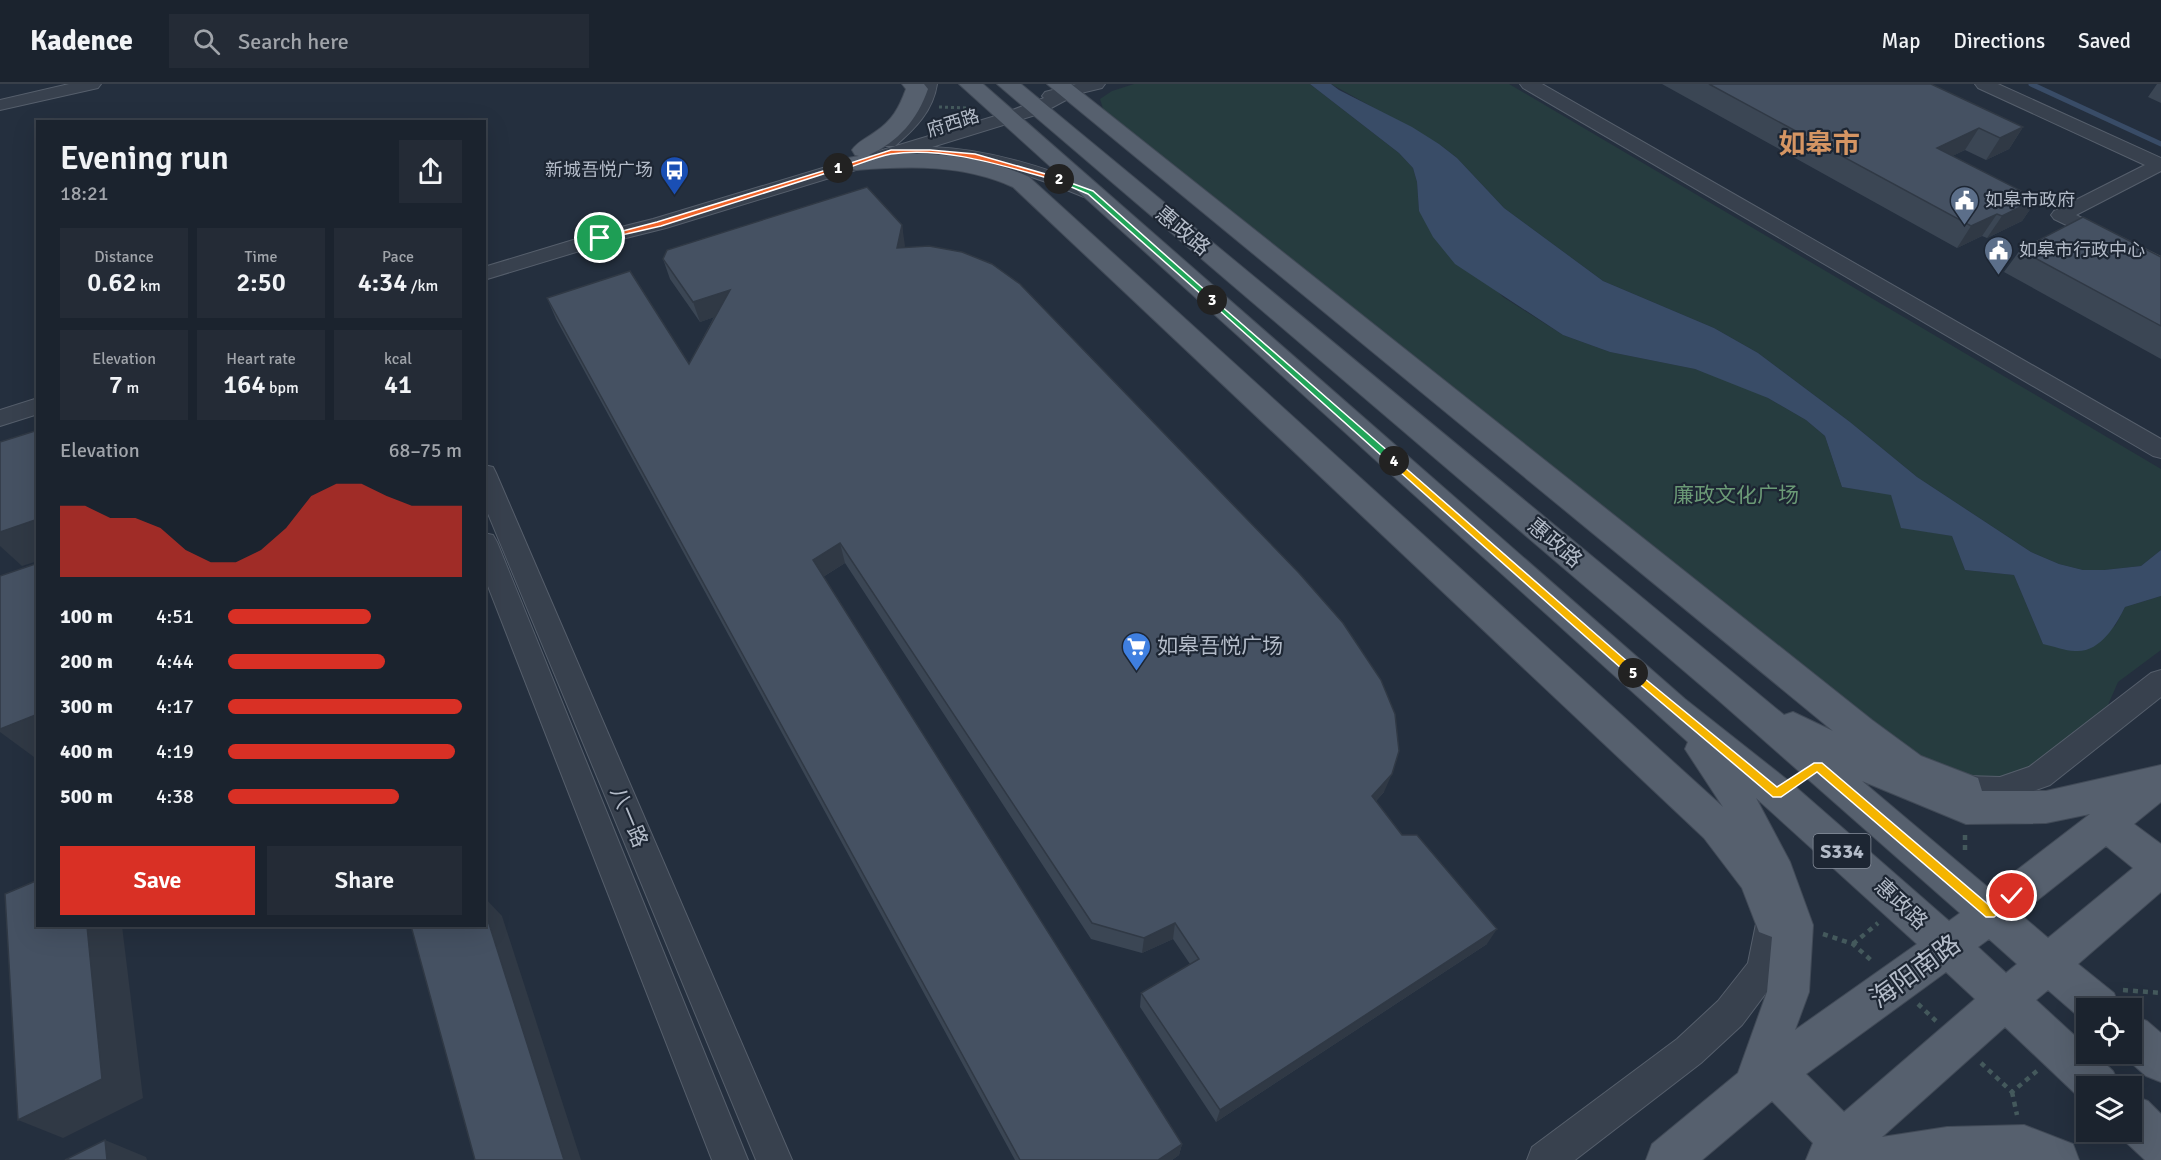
<!DOCTYPE html>
<html lang="en">
<head>
<meta charset="utf-8">
<style>
  body { margin:0; font-family:Signika,"Noto Sans SC",sans-serif; background:#242b36; color:#f1f3f6; height:100vh; display:flex; flex-direction:column; font-size:22px; white-space:nowrap }
  * { box-sizing:border-box; margin:0 }
  p { font-size:20px; color:#a0a4aa }
  .icon { flex:none; width:33px; height:33px; fill:none; stroke:currentColor; stroke-width:2; stroke-linecap:round; stroke-linejoin:round }
  .map { position:relative; flex:1; overflow:hidden }
  .drawer { position:absolute; left:36px; top:36px; width:450px; height:807px; display:flex; flex-direction:column; background:#1b232e; border-radius:0px; box-shadow:0 6px 24px #0002,0 0 0 2px #39404a }
  .drawer>* { flex:none }
  .controls { position:absolute; left:2076px; top:914px; display:grid; gap:12px }
  .controls a { display:grid; place-items:center; width:66px; height:66px; border-radius:0px; background:#1b232e; box-shadow:0 6px 24px #0002,0 0 0 2px #39404a; font-size:30px }
  .pin { position:absolute; display:grid; place-items:center; width:51px; height:51px; color:#fff; margin:-26px; border:3px solid #fff; border-radius:50%; box-shadow:0 2px 6px #0007 }
  .km { position:absolute; width:30px; height:30px; margin:-15px; border-radius:50%; background:#222; color:#fff; font-size:16px; line-height:30px; text-align:center }
  .round { display:grid; place-items:center; flex:none; width:63px; height:63px; border-radius:0px; background:#242b36 }
  .headline { display:flex; align-items:center; justify-content:space-between; height:102px; padding:0 24px }
  h1 { font-size:33px; font-weight:600; line-height:45px }
  .metrics { display:grid; grid-template-columns:repeat(3,1fr); gap:9px; height:102px; padding:6px 24px }
  .metrics div { display:grid; align-content:center; border-radius:0px; background:#242b36; text-align:center }
  .metrics b { font-size:26px; font-weight:600 }
  .metrics small { font-size:16px; font-weight:400 }
  .metrics p { font-size:16px }
  .chart { height:168px; padding:12px 24px }
  .chart p { display:flex; justify-content:space-between }
  .chart svg { width:100%; height:108px; margin-top:6px; fill:#d93025; opacity:.7 }
  .primary-button { display:flex; gap:12px; margin-top:auto; padding:12px 24px }
  .primary-button a { flex:1; height:69px; border-radius:0px; background:#d93025; color:#fff; font-size:24px; font-weight:600; line-height:69px; text-align:center }
  .primary-button a+a { background:#242b36; color:#f1f3f6 }
  ul { padding:0 24px; list-style:none; font-size:20px }
  li { display:grid; grid-template-columns:96px 72px 1fr; align-items:center; height:45px }
  li i { height:15px; border-radius:8px; background:#d93025 }
  header { display:flex; align-items:center; gap:36px; box-sizing:border-box; height:84px; padding:0 30px; background:#1b232e; border-bottom:2px solid #39404a }
  header strong { font-size:28px }
  nav { display:flex; gap:33px; margin-inline-start:auto; font-size:21px }
  .search { width:420px; height:54px; background:#242b36; display:flex; align-items:center; gap:15px; box-sizing:border-box; padding:0 21px; border-radius:0px; color:#a0a4aa; font-size:22px }
  .map>svg:first-child { display:block }
  .green { fill:#263c3f }
  .water { fill:#394c67 }
  .lines { fill:none; stroke-linecap:round; stroke-linejoin:round }
  .stream { stroke:#394c67; stroke-width:5 }
  .minor-casing { stroke:#565f6c; stroke-width:2 }
  .major-casing { stroke:#414a57; stroke-width:2 }
  .path-far1 { stroke:#44595c; stroke-width:3; stroke-dasharray:3 3; stroke-linecap:butt }
  .path { stroke:#44595c; stroke-width:4.5; stroke-dasharray:5 5; stroke-linecap:butt }
  .minor { fill:#38414e; fill-rule:evenodd }
  .major { fill:#56606e; fill-rule:evenodd }
  .wall { fill:#3b4654 }
  .shaded-wall { fill:#303945 }
  .building { fill:#455162; stroke:#303945; stroke-width:1.5 }
  .split-1 { fill:#f0652b; stroke:#fff; stroke-width:1.5 }
  .split-2 { fill:#f0652b; stroke:#fff; stroke-width:1.5 }
  .split-3 { fill:#22a559; stroke:#fff; stroke-width:1.5 }
  .split-4 { fill:#22a559; stroke:#fff; stroke-width:1.5 }
  .split-5 { fill:#f5b400; stroke:#fff; stroke-width:1.5 }
  .split-6 { fill:#f5b400; stroke:#fff; stroke-width:1.5 }
  .labels { text-anchor:middle; stroke-width:4.5; stroke-linejoin:round; paint-order:stroke }
  .far-street-label { font-size:18px; fill:#b4bcc9; stroke:#1d2633 }
  .far-poi-label { font-size:18px; fill:#b4bcc9; stroke:#1d2633; text-anchor:start }
  .shield { fill:#1d2633; stroke:#878f9c; stroke-width:1.5 }
  .shield-label { font-size:20px; font-weight:bold; fill:#b4bcc9 }
  .street-label { font-size:21px; fill:#b4bcc9; stroke:#1d2633 }
  .park-label { font-size:21px; fill:#6b9a76; stroke:#1d2633 }
  .poi-label { font-size:21px; fill:#b4bcc9; stroke:#1d2633; text-anchor:start }
  .near-street-label { font-size:26px; fill:#b4bcc9; stroke:#1d2633 }
  .far-town-label { font-size:27px; font-weight:bold; fill:#d59563; stroke:#1d2633 }
</style>
</head>
<body>
<header>
<strong>Kadence</strong>
<div class="search"><svg class="icon" aria-label="search" viewBox="0 0 24 24"><circle cx="10" cy="10" r="6"/><path d="M15 15l6 6"/></svg>Search here</div>
<nav><a>Map</a><a>Directions</a><a>Saved</a></nav>
</header>
<div class="map">
<svg width="2161" height="1076" viewBox="0 0 2161 1076">
  <rect width="100%" height="100%" fill="#242f3e"/>
  <!-- green -->
  <g class="green">
    <path d="M1134 0H1310L1399 69 1413 84 1417 98 1419 127 1503 213 1563 251 1610 268 1695 285 1735 299 1768 314 1806 336 1825 352 1842 403 1891 410 1901 443 1952 452 1965 486 2014 491 2043 560 2115 542 2125 523 2161 512V566L2118 598 2108 621 2018 696 1999 700 1917 680 1105 31 1100 15 1112 7Z"/>
    <path d="M1331 0H1509L2161 385V466L2141 482 2104 486H2083L2059 480 2031 468 1917 393 1850 338 1758 269 1714 244 1603 197 1504 124 1457 74 1439 60Z"/>
  </g>
  <!-- water -->
  <path class="water" d="M1310 0H1331L1339 6 1412 43 1439 60 1457 74 1504 124 1603 197 1714 244 1758 269 1850 338 1917 393 2031 468 2059 480 2083 486H2104L2141 482 2161 466V512L2125 523C2116 541 2100 569 2075 567 2065 567 2053 562 2043 560L2014 491 1965 486 1952 452 1901 444 1891 411 1842 403 1825 352 1806 336 1768 314 1695 285 1610 268 1563 251 1455 180 1433 153 1419 127 1417 98 1413 84 1399 69Z"/>
  <g class="lines">
    <!-- stream -->
    <path class="stream" d="M2031 0 2161 60"/>
    <defs>
      <g id="minor">
        <path d="M69 0H101L98 4 0 26V16Z"/>
        <path d="M919 0H937C933 27 915 45 895 62H883L880 58 883 54 911 25Z"/>
        <path d="M1076 0H1105L1102 4 1077 10 1042 29 932 63C989 65 1045 83 1098 105L1101 109 1098 113H1084C1051 99 1017 86 982 80 965 77 918 77 908 70L666 144 606 159 484 196V183L593 150 653 135 1002 30 1044 14 1042 12 1045 8Z"/>
        <path d="M1520 0H1542L2161 355V374L2153 372 1523 4Z"/>
        <path d="M1975 0H1998L2161 74V87L2076 131 2161 173V187L2054 135 2051 131 2054 127 2145 81 1978 4Z"/>
        <path d="M38 314V330L0 342V326Z"/>
        <path d="M484 381 493 383 496 389 792 1076H756L484 420Z"/>
        <path d="M484 449 493 451 497 458 748 1076H712L484 492Z"/>
        <path d="M2161 586V613L2050 701 2000 719 1965 718 1954 714 1950 705 1954 696 1965 692 2000 693 2029 683 2151 589Z"/>
        <path d="M1773 820 1784 824 1789 835 1780 886 1775 897 1742 941 1701 979 1575 1076H1527L1532 1063 1677 955 1718 917 1748 879 1757 835 1762 824Z"/>
      </g>
      <g id="major">
        <path d="M902 0H924L928 5C917 36 899 57 869 71 925 67 978 70 1029 93L1723 723 1685 665 1688 658 959 0H983L1685 615 1790 698 1949 837 1960 829 1717 615 997 0H1021L1784 631 1793 628 1833 647 1047 0H1071L1872 636 1921 672 1978 694 1982 707H2046L2161 681V718L2134 740 2161 760V808L2078 880 2114 909 2120 924H2086V939L2048 906 2036 916 2086 962V969H2094L2113 987 2120 1002H2086V1019L2083 1017 2005 943 1882 1053 1947 1043 2024 1041 2073 1060 2079 1076H1806L1813 1059 1772 1017 1702 1076H1646L1652 1060 1738 989 1767 908 1772 853 1759 848 1742 804 1704 754 1013 103C962 80 910 82 856 86L848 84 845 79 848 74 859 72 855 71 852 66C857 58 867 54 875 48 892 37 899 24 906 5ZM1862 697 1966 740 2046 739 2090 730 1991 806ZM1756 714 1917 860 1795 946 1809 908 1813 841 1790 778ZM2106 762 2133 784 2048 854 2020 830ZM1989 855 2017 880 2006 889 1978 863ZM1946 888 1975 915 1844 1028 1806 990Z"/>
        <path d="M2132 931 2147 937 2161 949V998L2146 992 2120 969H2132Z"/>
        <path d="M2132 1011 2148 1017 2161 1030V1076H2145L2116 1049 2132 1047Z"/>
      </g>
    </defs>
    <!-- minor casing -->
    <use href="#minor" class="minor-casing"/>
    <!-- major casing -->
    <use href="#major" class="major-casing"/>
    <!-- path-far1 -->
    <path class="path-far1" d="M939 23 968 24"/>
    <!-- path -->
    <g class="path">
      <path d="M1965 751V770"/>
      <path d="M1823 850 1853 860 1873 878"/>
      <path d="M1853 860 1878 839"/>
      <path d="M2123 906 2161 909"/>
      <path d="M1918 920 1936 937"/>
      <path d="M1981 979 2012 1008 2038 986"/>
      <path d="M2012 1008 2017 1031"/>
    </g>
    <!-- minor -->
    <use href="#minor" class="minor"/>
    <!-- major -->
    <use href="#major" class="major"/>
  </g>
  <!-- wall -->
  <g class="wall">
    <path d="M1662 0H1931L2023 43 2009 65 1986 76 1965 66 1952 72 2037 115 2022 137 1987 154 1982 152 1957 164Z"/>
    <path d="M2157 0H2161V19L2148 13Z"/>
    <path d="M902 141 904 163 1384 708 1376 717 1487 860 1216 1038 1140 923 1141 909 1190 880 1173 855 1142 869 1091 855 845 479 823 493 1182 1060 1179 1071 1172 1076H1015L556 235 547 214 689 280 714 233 700 238 670 195 663 175Z"/>
    <path d="M2020 166 2161 173V275L2004 188Z"/>
  </g>
  <!-- shaded-wall -->
  <g class="shaded-wall">
    <path d="M2023 43 2009 65 1986 76 2000 54Z"/>
    <path d="M1979 44 1965 66 1924 86 1937 64Z"/>
    <path d="M2037 115 2022 137 1987 154 2002 132Z"/>
    <path d="M1997 130 1982 152 1957 164 1971 142Z"/>
    <path d="M902 141 905 162 900 184 897 164Z"/>
    <path d="M730 206 735 226 700 238 693 218Z"/>
    <path d="M38 435V477L22 482 0 462V448Z"/>
    <path d="M840 459 845 479 818 496 813 476Z"/>
    <path d="M38 630V672L34 673 0 648V645Z"/>
    <path d="M1392 690 1384 708 1365 729 1372 712Z"/>
    <path d="M484 813 502 832 581 1076H564L484 824Z"/>
    <path d="M1175 839 1173 855 1142 869 1144 854Z"/>
    <path d="M87 842H122L143 1014 63 1054 18 1036Z"/>
    <path d="M1497 845 1487 860 1216 1038 1220 1026Z"/>
    <path d="M105 1056 146 1073 147 1076H107Z"/>
    <path d="M1182 1060 1179 1071 1172 1076H1158Z"/>
  </g>
  <!-- building -->
  <g class="building">
    <path d="M1709 0H1931L2023 43 2000 54 1979 44 1937 64 2037 115 2002 132 1997 130 1971 142Z"/>
    <path d="M867 103 902 141 897 164 929 162 962 168 992 180 1020 200 1299 489 1343 539 1381 596 1395 630 1399 667 1392 690 1372 712 1402 751H1417L1497 845 1220 1026 1141 909 1199 875 1175 839 1144 854 1092 839 840 459 813 476 1182 1060 1158 1076H1020L547 214 630 187 689 280 730 206 693 218 663 175 667 166Z"/>
    <path d="M2083 133 2161 173V242L2020 166Z"/>
    <path d="M38 346V435L0 448V358Z"/>
    <path d="M38 479V630L0 645V492Z"/>
    <path d="M38 796V842H87L102 995 18 1036 5 810Z"/>
    <path d="M484 824 564 1076H475L411 842H484Z"/>
    <path d="M105 1056 107 1076H65Z"/>
  </g>
  <!-- split-1 -->
  <path class="split-1" d="M836 83 842 84 661 142 600 156 596 154 657 138Z"/>
  <!-- split-2 -->
  <path class="split-2" d="M930 66 975 70 1063 95 1059 97C1006 83 947 62 891 70 874 73 856 82 838 87L835 84 891 66Z"/>
  <!-- split-3 -->
  <path class="split-3" d="M1057 94 1093 107 1215 215V218H1210L1088 110 1057 97Z"/>
  <!-- split-4 -->
  <path class="split-4" d="M1212 214 1397 375V380H1391L1210 218V215Z"/>
  <!-- split-5 -->
  <path class="split-5" d="M1394 374 1637 586V592H1630L1391 380V375Z"/>
  <!-- split-6 -->
  <path class="split-6" d="M1633 585 1777 703 1814 679H1822L1990 822 2012 807 2016 808V816L1994 833H1986L1817 688 1781 713H1773L1630 592 1628 589Z"/>
  <!-- icons -->
  <defs>
    <symbol id="bus-pin" viewBox="-11 -11 22 30"><path d="M0 17L-7.5 6A9.5 9.5 0 1 1 7.5 6Z" fill="#1a4fb4" stroke="#1d2633"/><path d="M-5-6H5V4H4V6H2V4H-2V6H-4V4H-5ZM-3.5-4V0h7V-4ZM-3.5 1.2v1.5H-2V1.2ZM2 1.2v1.5H3.5V1.2Z" fill="#fff"/></symbol>
    <symbol id="civic-pin" viewBox="-11 -11 22 30"><path d="M0 17L-7.5 6A9.5 9.5 0 1 1 7.5 6Z" fill="#5c6f8a" stroke="#1d2633"/><path d="M-.6-6.5H3V-4.5H.6V-3L4-1V1h2V6H-6V1h2V-1L-.6-3ZM-1.2 2.5V6h2.4V2.5Z" fill="#fff"/></symbol>
    <symbol id="supermarket-pin" viewBox="-11 -11 22 30"><path d="M0 17L-7.5 6A9.5 9.5 0 1 1 7.5 6Z" fill="#3f7fe0" stroke="#1d2633"/><path d="M-6-5.5h2.5l.6 2H6L4.5 2H-2.5L-4.4-4H-6ZM-1.5 3.2a1.3 1.3 0 1 0 .1 0ZM3 3.2a1.3 1.3 0 1 0 .1 0Z" fill="#fff"/></symbol>
  </defs>
  <g fill-rule="evenodd">
    <use href="#bus-pin" x="658" y="70" width="33" height="45"/>
    <use href="#civic-pin" x="1948" y="100" width="33" height="45"/>
    <use href="#civic-pin" x="1982" y="150" width="33" height="45"/>
    <use href="#supermarket-pin" x="1120" y="546" width="33" height="45"/>
  </g>
  <g class="labels">
    <!-- far-street labels -->
    <g class="far-street-label">
      <text transform="translate(953 39) rotate(-17)" y="6">府西路</text>
    </g>
    <!-- far-poi labels -->
    <g class="far-poi-label">
      <text x="653" y="92" text-anchor="end">新城吾悦广场</text>
      <text x="1985" y="122">如皋市政府</text>
      <text x="2019" y="172">如皋市行政中心</text>
    </g>
    <!-- shield labels -->
    <rect class="shield" x="1813.5" y="750" width="57" height="34" rx="4.5"/>
    <g class="shield-label">
      <text x="1842" y="774">S334</text>
    </g>
    <!-- street labels -->
    <g class="street-label">
      <text transform="translate(1183 147) rotate(40)" y="7">惠政路</text>
      <text transform="translate(1555 459) rotate(40)" y="7">惠政路</text>
      <text transform="translate(629 733) rotate(67)" y="7">八一路</text>
      <text transform="translate(1901 820) rotate(43)" y="7">惠政路</text>
    </g>
    <!-- park labels -->
    <g class="park-label">
      <text x="1736" y="418">廉政文化广场</text>
    </g>
    <!-- poi labels -->
    <g class="poi-label">
      <text x="1157" y="569">如皋吾悦广场</text>
    </g>
    <!-- near-street labels -->
    <g class="near-street-label">
      <text transform="translate(1915 887) rotate(-36)" y="9">海阳南路</text>
    </g>
    <!-- far-town labels -->
    <g class="far-town-label">
      <text x="1819" y="69">如皋市</text>
    </g>
  </g>
</svg>
<div class="controls">
<a><svg class="icon" aria-label="locate" viewBox="0 0 24 24"><circle cx="12" cy="12" r="6"/><path d="M12 2v4M12 18v4M2 12h4M18 12h4"/></svg></a>
<a><svg class="icon" aria-label="layers" viewBox="0 0 24 24"><path d="M12 4l9 5-9 5-9-5zM3 14l9 5 9-5"/></svg></a>
</div>
<div class="pin" style="left:600px;top:154px;background:#1e9e55"><svg class="icon" aria-label="arrive" viewBox="0 0 24 24"><path d="M6 21V4h12l-3 4 3 4H6"/></svg></div>
<div class="pin" style="left:2012px;top:812px;background:#d93025"><svg class="icon" aria-label="check" viewBox="0 0 24 24"><path d="M5 12l5 5 9-10"/></svg></div>
<b class="km" style="left:838px;top:84px">1</b>
<b class="km" style="left:1059px;top:95px">2</b>
<b class="km" style="left:1212px;top:216px">3</b>
<b class="km" style="left:1394px;top:377px">4</b>
<b class="km" style="left:1633px;top:589px">5</b>
<section class="drawer">
<div class="headline"><div><h1>Evening run</h1><p>18:21</p></div><a class="round"><svg class="icon" aria-label="share" viewBox="0 0 24 24"><path d="M12 15V3M7 8l5-5 5 5M5 13v7h14v-7"/></svg></a></div>
<div class="metrics">
<div><p>Distance</p><b>0.62<small> km</small></b></div>
<div><p>Time</p><b>2:50</b></div>
<div><p>Pace</p><b>4:34<small> /km</small></b></div>
</div>
<div class="metrics">
<div><p>Elevation</p><b>7<small> m</small></b></div>
<div><p>Heart rate</p><b>164<small> bpm</small></b></div>
<div><p>kcal</p><b>41</b></div>
</div>
<div class="chart"><p><span>Elevation</span>68–75 m</p>
<svg viewBox="0 0 160 44" preserveAspectRatio="none"><path d="M0 44V15L10 15L20 20L30 20L40 24L50 33L60 38L70 38L80 33L90 24L100 11L110 6L120 6L130 11L140 15L150 15L160 15V44z"/></svg>
</div>
<ul>
<li><b>100 m</b>4:51<i style="width:61%"></i></li>
<li><b>200 m</b>4:44<i style="width:67%"></i></li>
<li><b>300 m</b>4:17<i style="width:100%"></i></li>
<li><b>400 m</b>4:19<i style="width:97%"></i></li>
<li><b>500 m</b>4:38<i style="width:73%"></i></li>
</ul>
<div class="primary-button"><a>Save</a><a>Share</a></div>
</section>
</div>
</body>
</html>
